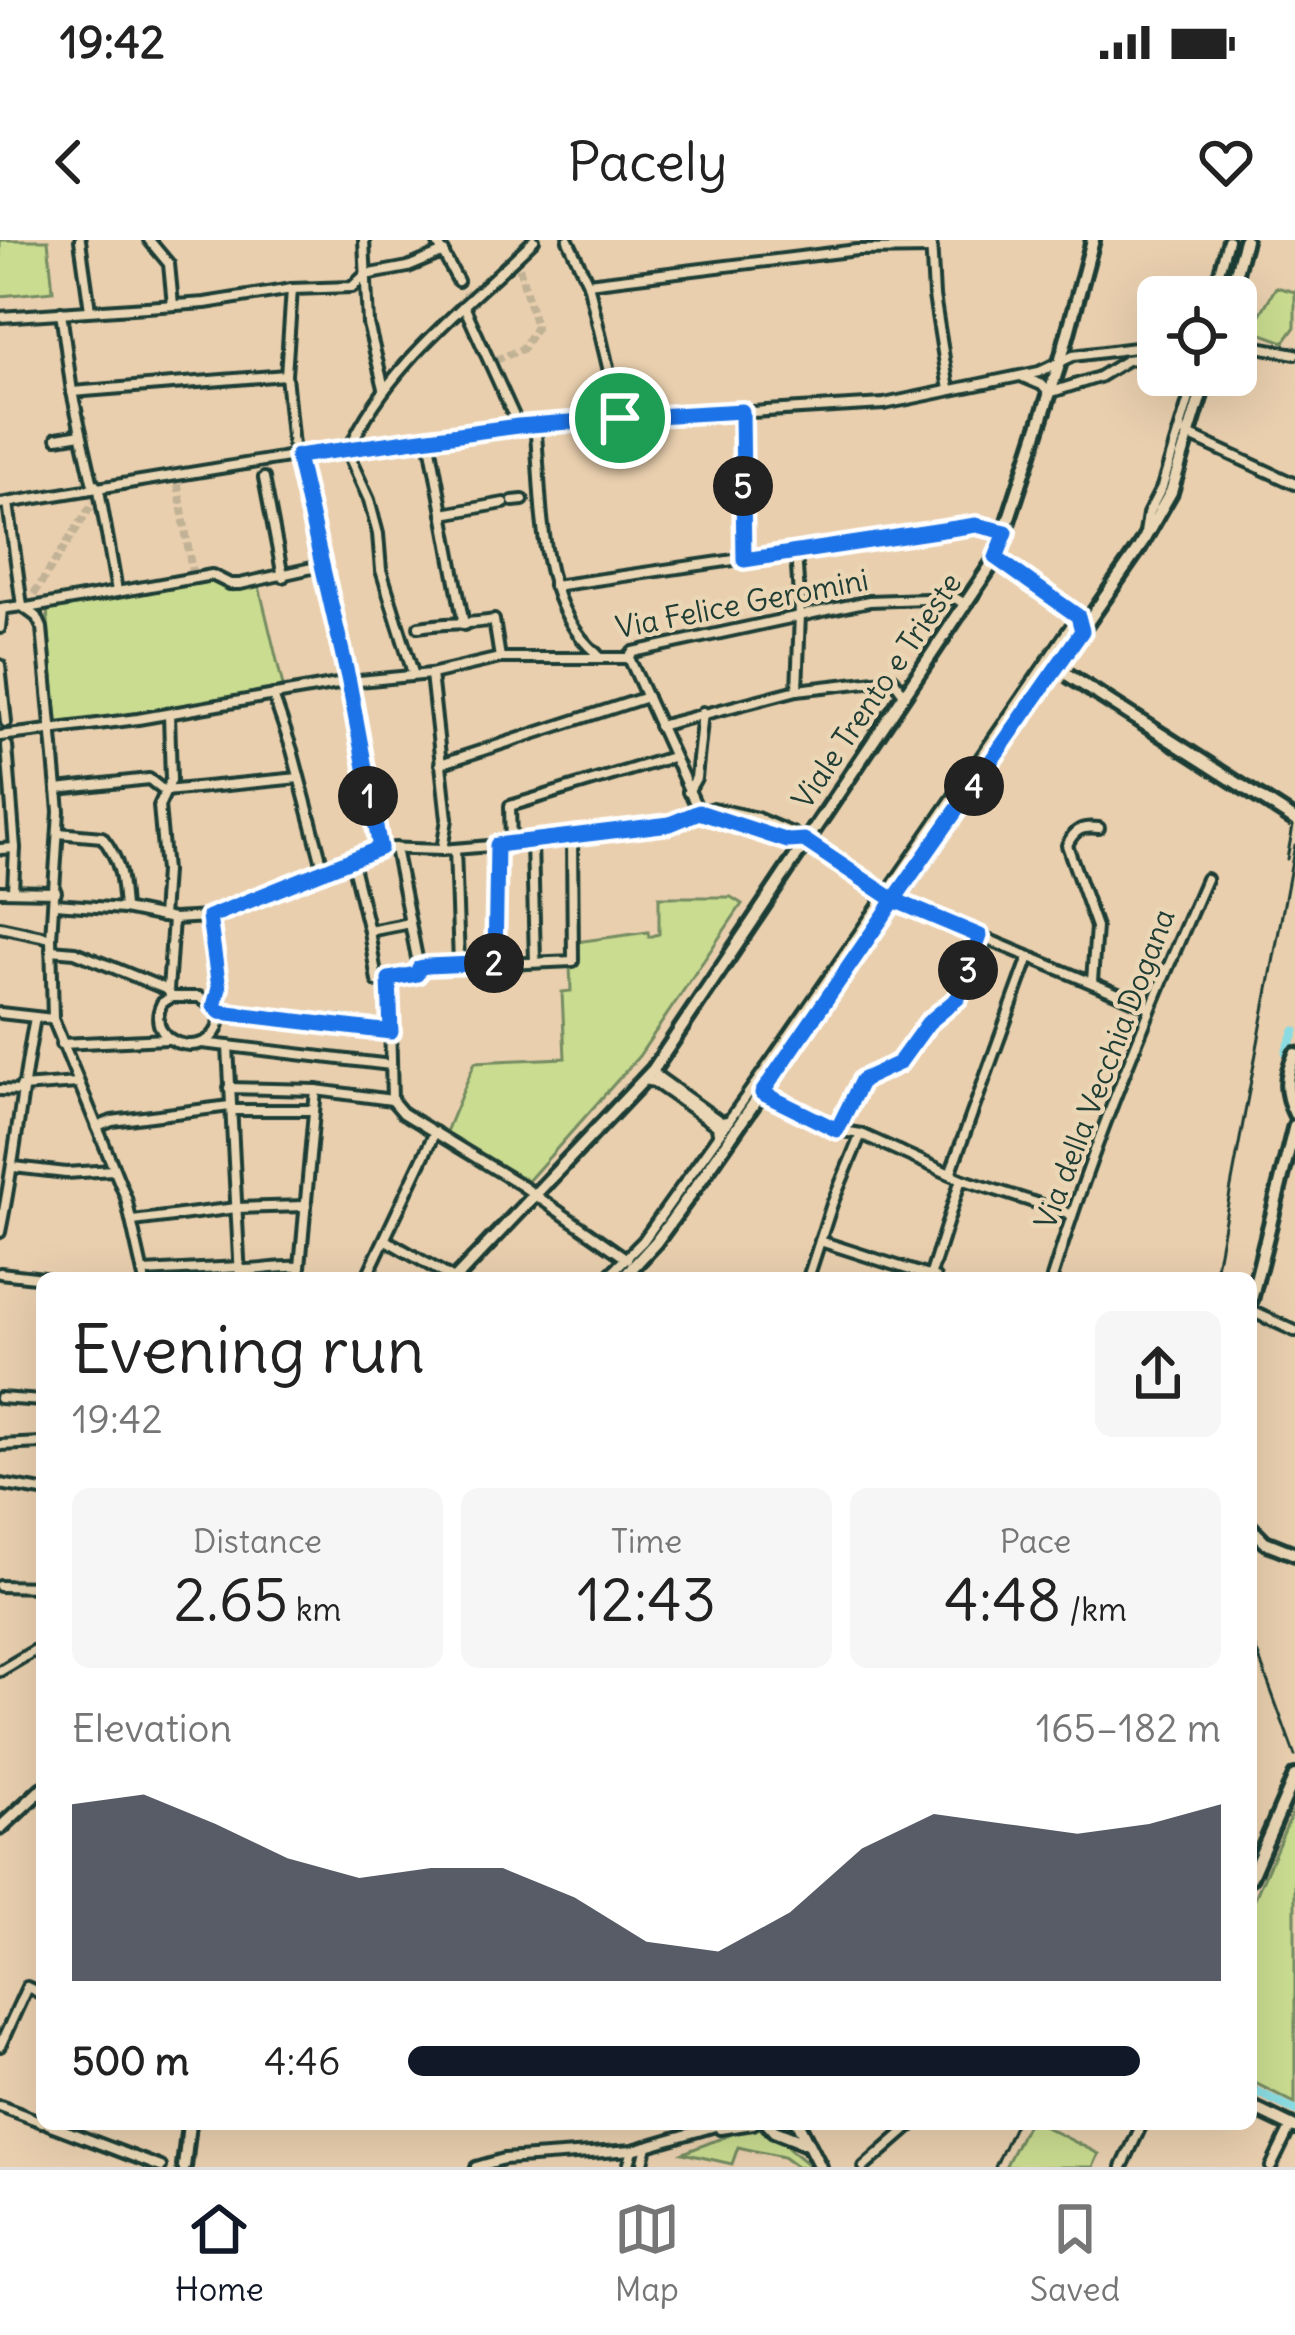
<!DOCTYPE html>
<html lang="en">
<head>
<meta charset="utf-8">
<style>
  body { margin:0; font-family:Delius,sans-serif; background:#f6f6f6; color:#222; height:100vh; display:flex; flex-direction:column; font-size:45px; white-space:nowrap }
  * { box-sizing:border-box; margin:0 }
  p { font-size:39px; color:#767676 }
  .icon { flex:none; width:66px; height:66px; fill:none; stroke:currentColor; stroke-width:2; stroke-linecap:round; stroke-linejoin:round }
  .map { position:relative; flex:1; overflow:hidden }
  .panel { position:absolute; left:36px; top:1032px; width:1221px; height:858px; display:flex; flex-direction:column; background:#fff; border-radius:18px; box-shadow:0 12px 48px #0002 }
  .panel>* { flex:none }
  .tools { position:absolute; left:1137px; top:36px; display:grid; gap:24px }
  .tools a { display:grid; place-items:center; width:120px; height:120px; border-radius:18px; background:#fff; box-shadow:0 12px 48px #0002; font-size:60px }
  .pin { position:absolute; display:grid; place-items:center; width:102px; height:102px; color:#fff; margin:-51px; border:6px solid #fff; border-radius:50%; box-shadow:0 3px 12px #0007 }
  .km { position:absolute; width:60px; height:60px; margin:-30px; border-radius:50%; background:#222; color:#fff; font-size:33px; line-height:60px; text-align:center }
  .round { display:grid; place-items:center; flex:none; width:126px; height:126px; border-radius:18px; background:#f6f6f6 }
  .headline { display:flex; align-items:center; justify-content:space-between; height:204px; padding:0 36px }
  h1 { font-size:66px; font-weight:600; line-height:90px }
  .stats { display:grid; grid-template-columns:repeat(3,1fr); gap:18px; height:204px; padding:12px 36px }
  .stats div { display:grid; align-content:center; border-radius:18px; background:#f6f6f6; text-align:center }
  .stats b { font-size:60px; font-weight:600 }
  .stats small { font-size:33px; font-weight:400 }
  .stats p { font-size:33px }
  .chart { height:336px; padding:24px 36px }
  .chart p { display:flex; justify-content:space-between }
  .chart svg { width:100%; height:216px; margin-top:12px; fill:#111827; opacity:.7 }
  ul { padding:0 36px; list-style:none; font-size:39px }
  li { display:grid; grid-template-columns:192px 144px 1fr; align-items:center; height:90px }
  li i { height:30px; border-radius:15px; background:#111827 }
  .status { display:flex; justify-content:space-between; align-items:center; height:84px; padding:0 60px; background:#fff; direction:ltr }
  .status svg { height:33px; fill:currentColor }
  header { display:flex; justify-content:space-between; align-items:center; height:156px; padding:0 36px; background:#fff; font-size:54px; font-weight:600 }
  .dock { display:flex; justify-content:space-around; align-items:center; height:168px; border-top:3px solid #e0e0e0; background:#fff; font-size:33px; color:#767676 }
  .dock a { display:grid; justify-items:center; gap:6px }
  .dock .selected { color:#111827 }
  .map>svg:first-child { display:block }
  .green { fill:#cadc90; stroke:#748c62; stroke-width:3 }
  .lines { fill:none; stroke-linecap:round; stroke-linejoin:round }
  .canal { stroke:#8adce2; stroke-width:9 }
  .street-tunnel { stroke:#c1b296; stroke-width:8; stroke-dasharray:8 4; stroke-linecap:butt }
  .street-casing { stroke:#1f3d34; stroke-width:16 }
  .secondary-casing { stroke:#1f3d34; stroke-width:20 }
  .street { stroke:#ead6b4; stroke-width:8 }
  .secondary { stroke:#ead6b4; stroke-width:10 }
  .rail { stroke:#1f3d34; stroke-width:3 }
  .secondary-bridge-casing { stroke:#1f3d34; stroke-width:20; stroke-linecap:butt }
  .secondary-bridge { stroke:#ead6b4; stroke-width:10 }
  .route-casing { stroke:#fff; stroke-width:24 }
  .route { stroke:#1a73e8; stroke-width:15 }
  .labels { text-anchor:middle; stroke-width:9; stroke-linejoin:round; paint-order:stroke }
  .street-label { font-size:30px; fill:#1f3d34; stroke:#ead6b4 }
</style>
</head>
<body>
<div class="status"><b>19:42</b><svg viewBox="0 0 49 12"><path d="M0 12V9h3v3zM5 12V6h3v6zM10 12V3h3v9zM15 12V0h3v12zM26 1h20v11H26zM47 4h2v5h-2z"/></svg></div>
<header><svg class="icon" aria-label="back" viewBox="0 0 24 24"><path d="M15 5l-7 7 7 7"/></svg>Pacely<svg class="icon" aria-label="heart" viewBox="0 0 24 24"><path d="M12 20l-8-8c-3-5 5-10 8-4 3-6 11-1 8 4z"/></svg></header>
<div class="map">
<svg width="1295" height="1927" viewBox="0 0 1295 1927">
  <rect width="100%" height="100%" fill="#e9cfae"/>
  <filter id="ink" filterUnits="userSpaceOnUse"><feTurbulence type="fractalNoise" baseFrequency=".00833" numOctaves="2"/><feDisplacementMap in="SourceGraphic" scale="24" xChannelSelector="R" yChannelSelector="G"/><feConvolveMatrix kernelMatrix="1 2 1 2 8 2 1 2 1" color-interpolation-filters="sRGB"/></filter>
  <g filter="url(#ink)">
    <!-- green -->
    <g class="green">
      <path d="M0 0H48L53 51 0 56Z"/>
      <path d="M1276 47 1295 52V87L1284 102 1251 90Z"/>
      <path d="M212 340 232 351 259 346 284 450 57 485 47 369Z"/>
      <path d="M659 657H731L742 664 639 816 528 941 446 892 475 822 565 818 562 752 571 751 570 725H576V702L648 692 649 697 659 694Z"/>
      <path d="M1295 1567V1863L1251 1841V1667Z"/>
      <path d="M1027 1884H1039L1099 1914 1093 1927H1005Z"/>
      <path d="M759 1888 803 1907 809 1915 791 1906 789 1909 811 1927H797L783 1917 738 1907 732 1924 683 1913 737 1892Z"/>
    </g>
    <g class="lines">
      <!-- canal -->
      <g class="canal">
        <path d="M1286 812 1295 791"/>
        <path d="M1251 1849 1295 1870"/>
      </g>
      <!-- street-tunnel -->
      <g class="street-tunnel">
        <path d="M458 41 469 57"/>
        <path d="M496 120 522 109 536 87 518 23"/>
        <path d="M178 244 192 332"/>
        <path d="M34 354 93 263"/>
      </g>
      <defs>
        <g id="street">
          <path d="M80 0 90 70"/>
          <path d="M149 0 169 24 173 65"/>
          <path d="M364 0 368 84 384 148"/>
          <path d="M436 0 458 41"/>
          <path d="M568 0 588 43 620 178"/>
          <path d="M931 0 934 56 949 150"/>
          <path d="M365 35 408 27 444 12"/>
          <path d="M588 43 857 10 932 9"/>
          <path d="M292 49 286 135 294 217"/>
          <path d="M1212 57 1228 0"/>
          <path d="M464 66 518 185"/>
          <path d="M61 72 72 152 92 241 99 250 117 351"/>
          <path d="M0 77 205 63 292 49 352 47 365 35"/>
          <path d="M1236 103 1295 114"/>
          <path d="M1023 137 1042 145 1049 153 1099 137 1127 120 1158 115"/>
          <path d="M72 152 286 135"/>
          <path d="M743 172 744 320"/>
          <path d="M535 184C543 258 535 362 597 414"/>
          <path d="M1186 194 1295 244"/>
          <path d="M57 198 81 194"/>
          <path d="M429 198 464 385"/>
          <path d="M349 209C389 122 467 66 534 0"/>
          <path d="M297 217 349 442 381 608"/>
          <path d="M350 218 369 260 378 294 381 330 413 433"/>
          <path d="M264 238 283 337"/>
          <path d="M513 261 523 260"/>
          <path d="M8 263 22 366 37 377 42 388 59 571 51 698 53 779 126 958 144 1038"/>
          <path d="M0 264 349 207 518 186 884 164 1039 132 1073 116 1158 105"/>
          <path d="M443 274 504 263"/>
          <path d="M1145 293 1148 274 1162 247 1196 135"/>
          <path d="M796 311 800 374 797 450"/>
          <path d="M996 318 1078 376"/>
          <path d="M554 346 976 285 1005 291"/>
          <path d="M27 368 212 335 230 344H240L321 326"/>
          <path d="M0 369 22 366"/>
          <path d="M419 387C446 382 467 385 494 380L500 418"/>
          <path d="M0 388 2 369"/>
          <path d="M629 418 699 572"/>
          <path d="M0 425 6 482"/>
          <path d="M431 434 447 579 442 610"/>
          <path d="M273 455 292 510 324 631"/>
          <path d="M659 486 797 450 893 439 904 454"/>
          <path d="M0 496 138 479 349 442 431 434 500 418H629L633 412 869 361 955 358 965 364"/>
          <path d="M7 506 15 608 13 650"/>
          <path d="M440 524 647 457"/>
          <path d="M57 549 149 539 164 551"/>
          <path d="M165 551 299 538"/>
          <path d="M688 552 696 538 703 472"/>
          <path d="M699 572 788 601 803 600"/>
          <path d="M58 593 102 597C121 621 122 639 124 669"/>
          <path d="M532 602 535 722"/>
          <path d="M511 604 510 566 672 517"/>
          <path d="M395 608 410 683"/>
          <path d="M0 609 15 608"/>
          <path d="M455 609 459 724"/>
          <path d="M351 618 369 691"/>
          <path d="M0 651 56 652"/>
          <path d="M55 664 124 669 173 679 209 677 381 608 442 610 572 599 672 583 713 568 757 578 792 593 894 660 1149 767"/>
          <path d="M162 677 165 631 159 566 171 540 169 474"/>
          <path d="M209 677 219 748 214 766"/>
          <path d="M410 683 419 728 417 734 377 741 369 691Z"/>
          <path d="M0 687 51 698"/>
          <path d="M51 710 75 712 168 750 171 757"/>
          <path d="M495 723 497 605"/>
          <path d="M419 728 573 721 572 599"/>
          <path d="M389 739 392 860"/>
          <path d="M1092 741 1096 687 1067 605C1075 589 1082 586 1099 588"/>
          <path d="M168 750 173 679"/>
          <path d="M171 757H199L220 772C222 825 140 808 162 763Z"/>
          <path d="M220 772 344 783 390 792"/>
          <path d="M0 773 53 779"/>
          <path d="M202 803 391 825"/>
          <path d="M61 804 167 799"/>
          <path d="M228 806 240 1038"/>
          <path d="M653 830 657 836 721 882 728 881"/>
          <path d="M645 840 654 842 717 886 718 893"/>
          <path d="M21 847 78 843"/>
          <path d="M229 848 316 850 392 860"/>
          <path d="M0 850 21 851"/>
          <path d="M762 853 837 890 861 894 961 939 1071 974"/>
          <path d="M392 860 403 873 521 945 627 1019"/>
          <path d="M97 887 112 881 230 866 234 870H314"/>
          <path d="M837 890 862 840 899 823 928 783 958 759 980 696"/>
          <path d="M14 927 66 933 113 930"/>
          <path d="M950 934 1029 717"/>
          <path d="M133 981 236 968 306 966"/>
          <path d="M0 992C15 921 21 850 35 778"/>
          <path d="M386 1000 452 1038"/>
          <path d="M820 1001 935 1038"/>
          <path d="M241 1030C262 1031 279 1025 300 1027L316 850"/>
          <path d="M143 1032 240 1027"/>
          <path d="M0 1033 44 1038"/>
          <path d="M930 1037 961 939"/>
          <path d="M366 1038 435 892"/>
          <path d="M606 1038 643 1001 772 820 1078 376"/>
          <path d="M808 1038 832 964 861 894"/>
          <path d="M1052 1038C1094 901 1149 770 1206 639"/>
          <path d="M1251 1071 1295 1091"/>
          <path d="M0 1158 42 1161"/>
          <path d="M0 1205 42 1203"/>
          <path d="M0 1244 42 1251"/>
          <path d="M0 1346 42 1347"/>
          <path d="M0 1431 42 1406"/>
          <path d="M0 1806 27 1747 42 1754"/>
          <path d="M0 1866 42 1882"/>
          <path d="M48 1884 161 1927"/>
          <path d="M720 1889 753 1884"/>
          <path d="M476 1927 504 1919 633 1910 722 1884"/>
          <path d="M628 1927 633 1910"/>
          <path d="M642 1927 647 1906"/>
          <path d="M864 1927 913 1884"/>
          <path d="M1122 1927 1142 1884"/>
          <path d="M1271 1927 1291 1886"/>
        </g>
        <g id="secondary">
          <path d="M1229 57 1245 0"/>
          <path d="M1295 814C1285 836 1284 852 1295 874"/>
          <path d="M456 1038 653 830 996 318 1061 119 1093 0"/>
          <path d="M623 1038 656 1002 703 937 1139 308 1171 252 1207 135"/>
          <path d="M1251 1060 1295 885"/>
          <path d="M1251 1288 1265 1302 1295 1314"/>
          <path d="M0 1588 42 1549"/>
          <path d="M1251 1637 1295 1536"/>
          <path d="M1251 1867 1295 1888"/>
          <path d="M768 1884 774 1891 807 1904"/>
          <path d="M798 1884 820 1927"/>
          <path d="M184 1927 189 1884"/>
        </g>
      </defs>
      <!-- street casing -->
      <use href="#street" class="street-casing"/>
      <!-- secondary casing -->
      <use href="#secondary" class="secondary-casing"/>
      <!-- street -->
      <use href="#street" class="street"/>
      <!-- secondary -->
      <use href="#secondary" class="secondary"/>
      <!-- rail -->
      <g class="rail">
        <path d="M1287 619 1295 575"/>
        <path d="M1214 1038 1295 605"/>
        <path d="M1251 1396 1295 1516"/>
        <path d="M995 1927 1015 1884"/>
      </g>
      <defs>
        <path id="secondary-bridge" d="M1068 435 1295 580"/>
      </defs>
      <!-- secondary-bridge casing -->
      <use href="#secondary-bridge" class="secondary-bridge-casing"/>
      <!-- secondary-bridge -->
      <use href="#secondary-bridge" class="secondary-bridge"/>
    </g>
  </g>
  <g class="lines" filter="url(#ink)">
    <defs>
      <path id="route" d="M620 178 518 186 297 216 349 442 380 608 209 677 219 748 214 766 220 772 391 792 389 739 417 734 419 728 427 726 495 723 497 605 670 584 699 572 788 601 804 600 894 660 980 696 958 758 928 783 899 823 862 840 837 890 762 853 882 678C889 668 895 658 902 648L1082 391 1078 376 996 318 1006 292 976 285 744 320 742 171 620 178"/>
    </defs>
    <!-- route casing -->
    <use href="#route" class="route-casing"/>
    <!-- route -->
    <use href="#route" class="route"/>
  </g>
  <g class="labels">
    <!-- street labels -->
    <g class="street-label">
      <text transform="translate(742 364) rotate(-11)" y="10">Via Felice Geromini</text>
      <text transform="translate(877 451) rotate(-56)" y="10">Viale Trento e Trieste</text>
      <text transform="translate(1105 829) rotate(-69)" y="10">Via della Vecchia Dogana</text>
    </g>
  </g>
</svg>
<div class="tools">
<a><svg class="icon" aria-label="locate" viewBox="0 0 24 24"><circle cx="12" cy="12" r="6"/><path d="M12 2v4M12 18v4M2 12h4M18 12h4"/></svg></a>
</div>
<div class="pin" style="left:620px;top:178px;background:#1e9e55"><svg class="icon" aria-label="arrive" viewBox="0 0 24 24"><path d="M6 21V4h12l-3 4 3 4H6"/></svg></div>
<b class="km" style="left:368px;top:556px">1</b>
<b class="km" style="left:494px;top:723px">2</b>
<b class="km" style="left:968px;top:730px">3</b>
<b class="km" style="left:974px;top:546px">4</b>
<b class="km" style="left:743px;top:246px">5</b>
<section class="panel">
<div class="headline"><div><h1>Evening run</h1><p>19:42</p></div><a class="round"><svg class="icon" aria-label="share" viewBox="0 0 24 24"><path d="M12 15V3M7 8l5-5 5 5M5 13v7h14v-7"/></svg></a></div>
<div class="stats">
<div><p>Distance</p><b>2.65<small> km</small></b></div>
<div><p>Time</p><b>12:43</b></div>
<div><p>Pace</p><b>4:48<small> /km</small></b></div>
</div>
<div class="chart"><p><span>Elevation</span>165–182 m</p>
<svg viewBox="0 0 160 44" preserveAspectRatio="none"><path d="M0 44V8L10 6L20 12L30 19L40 23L50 21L60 21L70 27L80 36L90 38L100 30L110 17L120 10L130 12L140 14L150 12L160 8V44z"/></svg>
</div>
<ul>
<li><b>500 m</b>4:46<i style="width:90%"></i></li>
</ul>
</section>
</div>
<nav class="dock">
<a class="selected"><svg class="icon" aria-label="home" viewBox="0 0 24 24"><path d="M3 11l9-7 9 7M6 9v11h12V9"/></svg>Home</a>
<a><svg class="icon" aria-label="map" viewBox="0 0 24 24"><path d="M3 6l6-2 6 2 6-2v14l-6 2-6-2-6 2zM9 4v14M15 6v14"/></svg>Map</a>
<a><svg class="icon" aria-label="saved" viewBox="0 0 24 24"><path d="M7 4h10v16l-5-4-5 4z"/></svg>Saved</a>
</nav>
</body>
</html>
